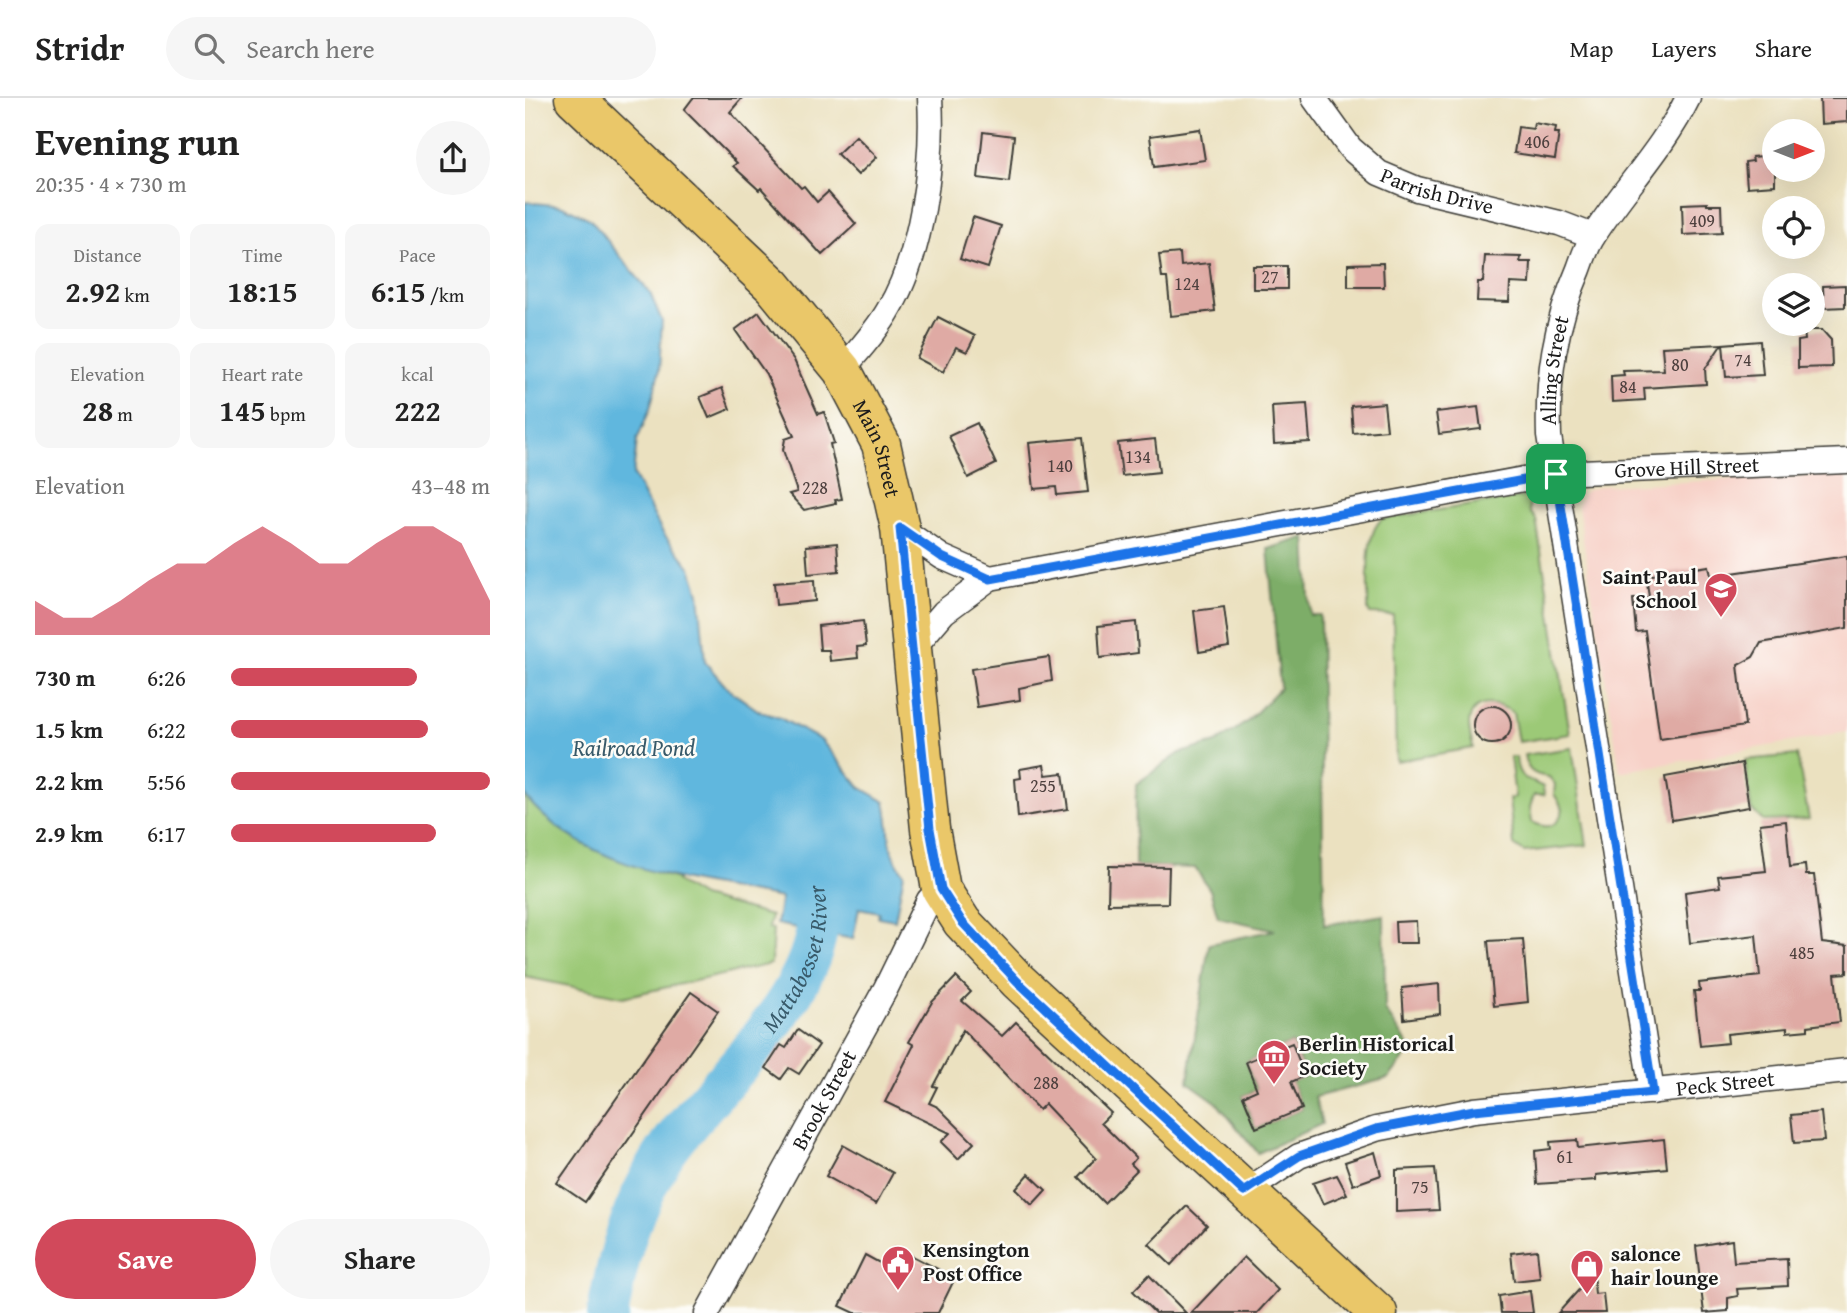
<!DOCTYPE html>
<html lang="en">
<head>
<meta charset="utf-8">
<style>
  body { margin:0; font-family:"Gentium Book Plus",serif; background:#f6f6f6; color:#222; height:100vh; display:flex; flex-direction:column; font-size:26px; white-space:nowrap }
  * { box-sizing:border-box; margin:0 }
  p { font-size:23px; color:#767676 }
  .icon { flex:none; width:38px; height:38px; fill:none; stroke:currentColor; stroke-width:2; stroke-linecap:round; stroke-linejoin:round }
  .map { position:relative; flex:1; overflow:hidden }
  .panel { display:flex; flex-direction:column; background:#fff; width:525px }
  .panel>* { flex:none }
  .needle { width:46px; rotate:90deg }
  .tools { position:absolute; left:1237px; top:21px; display:grid; gap:14px }
  .tools a { display:grid; place-items:center; width:63px; height:63px; border-radius:50%; background:#fff; box-shadow:0 7px 28px #0002; font-size:35px }
  .pin { position:absolute; display:grid; place-items:center; width:60px; height:60px; color:#fff; margin:-30px; border-radius:14px; box-shadow:0 4px 10px #0006 }
  .round { display:grid; place-items:center; flex:none; width:74px; height:74px; border-radius:37px; background:#f6f6f6 }
  .summary { display:flex; align-items:center; justify-content:space-between; height:119px; padding:0 35px }
  h1 { font-size:38px; font-weight:700; line-height:52px }
  .figures { display:grid; grid-template-columns:repeat(3,1fr); gap:10px; height:119px; padding:7px 35px }
  .figures div { display:grid; align-content:center; border-radius:14px; background:#f6f6f6; text-align:center }
  .figures b { font-size:30px; font-weight:700 }
  .figures small { font-size:19px; font-weight:400 }
  .figures p { font-size:19px }
  .chart { height:196px; padding:14px 35px }
  .chart p { display:flex; justify-content:space-between }
  .chart svg { width:100%; height:126px; margin-top:7px; fill:#d1495b; opacity:.7 }
  .action { display:flex; gap:14px; margin-top:auto; padding:14px 35px }
  .action a { flex:1; height:80px; border-radius:42px; background:#d1495b; color:#fff; font-size:28px; font-weight:700; line-height:80px; text-align:center }
  .action a+a { background:#f6f6f6; color:#222 }
  ul { padding:0 35px; list-style:none; font-size:23px }
  li { display:grid; grid-template-columns:112px 84px 1fr; align-items:center; height:52px }
  li i { height:18px; border-radius:9px; background:#d1495b }
  header { display:flex; align-items:center; gap:42px; box-sizing:border-box; height:98px; padding:0 35px; background:#fff; border-bottom:2px solid #e0e0e0 }
  header strong { font-size:33px }
  nav { display:flex; gap:38px; margin-inline-start:auto; font-size:24px }
  .search { width:490px; height:63px; background:#f6f6f6; display:flex; align-items:center; gap:18px; box-sizing:border-box; padding:0 24px; border-radius:38px; color:#767676; font-size:26px }
  main { display:flex; flex:1; min-height:0 }
  .map>svg:first-child { display:block }
  .built { fill:#f7d1c8 }
  .green { fill:#9cc977; stroke:#5c724a; stroke-width:2 }
  .forest { fill:#7dad68; stroke:#4c6442; stroke-width:2; fill-rule:evenodd }
  .water { fill:#61b7de; stroke:#3e6a7d; stroke-width:2 }
  .lines { fill:none; stroke-linecap:round; stroke-linejoin:round }
  .river { stroke:#61b7de; stroke-width:42 }
  .building { fill:#dfaaa4 }
  .minor-casing { stroke:#3b3a35; stroke-width:27 }
  .primary-casing { stroke:#3b3a35; stroke-width:41 }
  .minor { stroke:#fff; stroke-width:24 }
  .primary { stroke:#eac769; stroke-width:38 }
  .route-casing { stroke:#fff; stroke-width:14 }
  .route { stroke:#1a73e8; stroke-width:9 }
  .labels { text-anchor:middle; stroke-width:5; stroke-linejoin:round; paint-order:stroke }
  .number-label { font-size:18px; fill:#4d403e }
  .street-label { font-size:21px; fill:#1c1c1c; stroke:#fdfcf7 }
  .poi-label { font-size:21px; font-weight:bold; fill:#1c1c1c; stroke:#fdfcf7; text-anchor:start }
  .water-label { font-size:23px; font-style:italic; fill:#385a6a; stroke:#fdfcf7 }
</style>
</head>
<body>
<header>
<strong>Stridr</strong>
<div class="search"><svg class="icon" aria-label="search" viewBox="0 0 24 24"><circle cx="10" cy="10" r="6"/><path d="M15 15l6 6"/></svg>Search here</div>
<nav><a>Map</a><a>Layers</a><a>Share</a></nav>
</header>
<main>
<section class="panel">
<div class="summary"><div><h1>Evening run</h1><p>20:35 · 4 × 730 m</p></div><a class="round"><svg class="icon" aria-label="share" viewBox="0 0 24 24"><path d="M12 15V3M7 8l5-5 5 5M5 13v7h14v-7"/></svg></a></div>
<div class="figures">
<div><p>Distance</p><b>2.92<small> km</small></b></div>
<div><p>Time</p><b>18:15</b></div>
<div><p>Pace</p><b>6:15<small> /km</small></b></div>
</div>
<div class="figures">
<div><p>Elevation</p><b>28<small> m</small></b></div>
<div><p>Heart rate</p><b>145<small> bpm</small></b></div>
<div><p>kcal</p><b>222</b></div>
</div>
<div class="chart"><p><span>Elevation</span>43–48 m</p>
<svg viewBox="0 0 160 44" preserveAspectRatio="none"><path d="M0 44V32L10 38L20 38L30 32L40 25L50 19L60 19L70 12L80 6L90 12L100 19L110 19L120 12L130 6L140 6L150 12L160 32V44z"/></svg>
</div>
<ul>
<li><b>730 m</b>6:26<i style="width:72%"></i></li>
<li><b>1.5 km</b>6:22<i style="width:76%"></i></li>
<li><b>2.2 km</b>5:56<i style="width:100%"></i></li>
<li><b>2.9 km</b>6:17<i style="width:79%"></i></li>
</ul>
<div class="action"><a>Save</a><a>Share</a></div>
</section>
<div class="map">
<svg width="1322" height="1215" viewBox="0 0 1322 1215">
  <rect width="100%" height="100%" fill="#fdfcf7"/>
  <filter id="ink" filterUnits="userSpaceOnUse"><feTurbulence type="fractalNoise" baseFrequency=".0143" numOctaves="2"/><feDisplacementMap in="SourceGraphic" scale="14" xChannelSelector="R" yChannelSelector="G"/><feConvolveMatrix kernelMatrix="1 2 1 2 8 2 1 2 1" color-interpolation-filters="sRGB"/></filter>
  <filter id="wash" filterUnits="userSpaceOnUse"><feTurbulence type="fractalNoise" baseFrequency=".00686" numOctaves="4" result="noise"/><feDisplacementMap in="SourceGraphic" scale="28" xChannelSelector="R" yChannelSelector="G"/><feGaussianBlur stdDeviation="1.57" result="paint"/><feColorMatrix in="noise" values="0 0 0 0 0 0 0 0 0 0 0 0 0 0 0 0 0 1.4 0 .05"/><feComposite in="paint" operator="in"/></filter>
  <g filter="url(#wash)">
    <rect width="100%" height="100%" fill="#ebe1c0"/>
    <!-- built -->
    <path class="built" d="M1322 376V634L1095 674 1053 408 1056 397 1063 392 1078 388Z"/>
    <!-- green -->
    <g class="green">
      <path d="M1004 398 1005 414 1011 421 1045 636 993 644 988 615C973 603 945 600 944 627 944 634 947 643 948 650L871 663 868 517 845 516 843 512C844 489 838 436 857 421Z"/>
      <path d="M1047 650 1062 747 999 754 989 747 984 701 990 699 985 659H991C992 681 1001 680 1018 689L1019 697H1009L1005 709 1007 724C1023 732 1033 729 1038 711L1029 696 1030 686 1024 679C1008 677 1002 673 999 657Z"/>
      <path d="M1272 657 1284 721 1238 723 1226 711 1220 662Z"/>
      <path d="M0 698C38 744 97 766 152 781V784L177 799 246 818 243 830 248 831 246 866 98 899 0 879Z"/>
    </g>
    <!-- forest -->
    <path class="forest" d="M781 439 785 517H795L799 827 859 817 860 912 886 951 864 980 790 999 797 1026 733 1055 691 1004 663 984 684 846 750 832 693 819 685 792 670 770 610 768 611 686 655 655 691 645 723 623 755 590 743 451ZM767 945 780 977 766 984 777 1011 731 1030 718 998 732 992 721 964Z"/>
    <!-- water -->
    <path class="water" d="M0 104 38 108 65 121 125 195 137 223 134 274 125 311 112 342 108 377 138 435 166 470 174 495 180 564 203 591 234 613 255 620 296 642 335 689 360 704C367 731 359 750 379 775L370 822 353 819 354 814 334 810 328 841 251 826 256 800C168 783 61 773 0 698Z"/>
    <g class="lines">
      <!-- river -->
      <path class="river" id="s1" d="M83 1215C93 1158 106 1109 137 1060 185 984 325 880 287 778"/>
    </g>
    <g id="blocks">
      <!-- building -->
      <g class="building">
        <path d="M168 0H217L205 14 276 90 279 88 292 104 303 94 331 126 297 157 236 90 234 92 208 68 212 65 159 12Z"/>
        <path d="M1295 0H1322V24L1296 26Z"/>
        <path d="M1009 25 1031 29 1030 35H1034L1030 61 989 55 993 29 1008 31Z"/>
        <path d="M675 31 680 62 629 69 625 38Z"/>
        <path d="M458 34 489 38 484 84 453 80Z"/>
        <path d="M331 38 352 59 333 77 312 56Z"/>
        <path d="M1250 57V87L1222 89 1220 64 1228 63 1227 59Z"/>
        <path d="M1182 105V107H1196L1197 135 1158 137 1157 106Z"/>
        <path d="M448 119 476 128 463 170 435 161Z"/>
        <path d="M655 155 656 168 684 165 690 213 646 218 642 180H637L634 157Z"/>
        <path d="M960 158 996 159 995 164H1006L1005 186 985 185 984 204 952 203 953 184H958Z"/>
        <path d="M858 165 859 189H823V166Z"/>
        <rect x="728" y="168" width="34" height="23"/>
        <path d="M1320 187V209L1299 210 1298 188Z"/>
        <path d="M234 214 269 262 293 316 299 314 309 345 305 346 317 401 310 402 311 405 279 412 264 396 272 394 258 352 260 341 269 338 241 276 210 232Z"/>
        <path d="M413 219 450 238 442 254 431 249 418 274 392 260Z"/>
        <path d="M1279 232H1297L1306 242 1307 269 1273 270V243L1280 242Z"/>
        <path d="M1235 243 1238 277 1201 279 1198 246Z"/>
        <path d="M1197 246 1180 271 1181 286 1119 290 1120 302 1087 304 1086 278 1099 277 1098 273 1139 272 1137 249Z"/>
        <path d="M197 290 205 311 184 320 175 299Z"/>
        <path d="M859 305 862 332 828 335 826 308Z"/>
        <path d="M782 306 785 344 749 346 747 308Z"/>
        <path d="M953 309 956 331 914 336 911 314Z"/>
        <path d="M452 325 471 366 443 380 424 338Z"/>
        <path d="M557 340 563 394 532 397 531 389 509 391 504 345Z"/>
        <path d="M630 341 634 374 597 378 593 345Z"/>
        <path d="M312 445 314 473 283 476 281 448Z"/>
        <path d="M1322 458V530L1236 545 1228 559 1213 567 1220 628 1135 641 1120 533 1111 534 1108 501 1124 499 1121 478 1184 468 1186 478Z"/>
        <path d="M289 482 290 503 251 507 249 485Z"/>
        <path d="M699 509 704 549 674 554 669 513Z"/>
        <path d="M338 523 341 548 332 549 333 560 305 563 304 552H295L293 528Z"/>
        <path d="M611 524 613 555 575 560 573 528Z"/>
        <path d="M524 559 527 583 494 590 495 602 452 609 446 571Z"/>
        <circle cx="967" cy="627" r="19"/>
        <path d="M1217 665 1224 709 1147 722 1140 679Z"/>
        <path d="M519 667 521 677 538 675 543 711 493 719 490 681 496 680 495 671Z"/>
        <path d="M1261 723 1265 769 1280 767 1281 777H1289L1297 845 1322 848V875L1310 876 1315 924 1283 928V932L1262 934V930L1202 936 1203 945 1175 948 1169 893H1175L1174 885 1235 878 1231 837 1165 845 1160 794 1195 789 1193 778 1241 773 1235 726Z"/>
        <path d="M584 768 644 769 643 805 583 806Z"/>
        <path d="M891 823 892 845H871L870 824Z"/>
        <path d="M998 841 1003 904 969 908 963 843Z"/>
        <path d="M431 879 446 894 437 903 477 938 491 924 586 1015 576 1025 611 1060 606 1066 612 1072 579 1105 553 1079 571 1060 520 1006 514 1012 438 932 408 988 412 989 404 1005 413 1009 449 1045 433 1061 416 1044 425 1035 360 1004 389 947 384 944 407 904Z"/>
        <path d="M914 886 915 916 879 921 877 890Z"/>
        <path d="M166 894 193 913 60 1104 32 1085Z"/>
        <path d="M273 932 294 947 274 976 264 970 256 981 241 970 256 947 261 950Z"/>
        <path d="M767 945 780 978 766 984 777 1011 731 1030 718 998 732 992 721 964Z"/>
        <path d="M1296 1014 1299 1043 1269 1045 1266 1017Z"/>
        <path d="M1139 1041 1142 1070 1071 1077V1082L1012 1086 1010 1053 1026 1051 1025 1044 1052 1042 1053 1050Z"/>
        <path d="M318 1047 368 1075 351 1106 301 1078Z"/>
        <path d="M850 1054 856 1077 828 1087 820 1064Z"/>
        <path d="M910 1070 914 1112 871 1114V1072Z"/>
        <path d="M504 1076 521 1092 507 1107 491 1091Z"/>
        <path d="M812 1077 822 1096 798 1106 788 1085Z"/>
        <path d="M662 1108 682 1127 646 1167 624 1146Z"/>
        <path d="M1207 1142 1209 1164 1262 1161 1263 1188 1212 1191 1213 1198 1203 1200V1213L1179 1215 1171 1148Z"/>
        <path d="M370 1149 430 1180 413 1215H330L315 1208 340 1157 360 1168Z"/>
        <path d="M1012 1152 1015 1180 989 1183 986 1155Z"/>
        <path d="M719 1159 753 1192 732 1215H666Z"/>
        <path d="M1068 1176 1070 1196 1078 1195 1080 1215H1033Z"/>
        <path d="M624 1177 661 1215H630L608 1193Z"/>
        <path d="M1005 1193 1008 1215H976L974 1198Z"/>
      </g>
    </g>
  </g>
  <g filter="url(#ink)">
    <use href="#blocks" fill-opacity="0" stroke="#3b3a35" stroke-width="2"/>
    <g class="lines">
      <defs>
        <g id="minor">
          <path id="s2" d="M789 0 825 50 854 75 892 91 1034 125 1068 138"/>
          <path d="M317 272C333 253 351 234 363 213 397 157 409 64 405 0"/>
          <path id="s3" d="M375 430 417 459 465 480 1031 375 1322 363"/>
          <path d="M389 549 419 514 465 480"/>
          <path id="s4" d="M1127 994 1024 338C1022 279 1030 226 1054 171 1058 160 1062 147 1069 137 1099 90 1138 51 1163 0"/>
          <path id="s5" d="M720 1094 774 1058 851 1031 949 1012 1322 973"/>
          <path id="s6" d="M182 1215 361 890 404 802 416 791"/>
        </g>
        <g id="primary">
          <path id="s7" d="M49 0 248 188 317 272 356 346 375 430 405 731 416 791 437 824 493 883 853 1215"/>
        </g>
      </defs>
      <!-- minor casing -->
      <use href="#minor" class="minor-casing"/>
      <!-- primary casing -->
      <use href="#primary" class="primary-casing"/>
      <!-- minor -->
      <use href="#minor" class="minor"/>
      <!-- primary -->
      <use href="#primary" class="primary"/>
    </g>
  </g>
  <g class="lines" filter="url(#ink)">
    <defs>
      <path id="route" d="M1031 376 1128 994 949 1012 851 1031 774 1058 719 1094 492 883 437 824 416 791 405 731 375 430 417 459 465 481Z"/>
    </defs>
    <!-- route casing -->
    <use href="#route" class="route-casing"/>
    <!-- route -->
    <use href="#route" class="route"/>
  </g>
  <!-- icons -->
  <defs>
    <symbol id="school-pin" viewBox="-11 -11 22 30"><path d="M0 17L-7.5 6A9.5 9.5 0 1 1 7.5 6Z" fill="#d1495b" stroke="#fdfcf7"/><path d="M0-5L7-2L0 1L-7-2ZM-4 1L0 2.5L4 1V4Q0 6-4 4Z" fill="#fff"/></symbol>
    <symbol id="museum-pin" viewBox="-11 -11 22 30"><path d="M0 17L-7.5 6A9.5 9.5 0 1 1 7.5 6Z" fill="#d1495b" stroke="#fdfcf7"/><path d="M0-6L6-3V-2H-6V-3ZM-5-1h2V3h-2ZM-1-1h2V3h-2ZM3-1h2V3H3ZM-6 4H6V6H-6Z" fill="#fff"/></symbol>
    <symbol id="civic-pin" viewBox="-11 -11 22 30"><path d="M0 17L-7.5 6A9.5 9.5 0 1 1 7.5 6Z" fill="#d1495b" stroke="#fdfcf7"/><path d="M-.6-6.5H3V-4.5H.6V-3L4-1V1h2V6H-6V1h2V-1L-.6-3ZM-1.2 2.5V6h2.4V2.5Z" fill="#fff"/></symbol>
    <symbol id="shop-pin" viewBox="-11 -11 22 30"><path d="M0 17L-7.5 6A9.5 9.5 0 1 1 7.5 6Z" fill="#d1495b" stroke="#fdfcf7"/><path d="M-5-2.5h2.3a2.7 3.5 0 0 1 5.4 0H5L5.5 6h-11ZM-1.5-2.5h3a1.5 2.3 0 0 0-3 0Z" fill="#fff"/></symbol>
  </defs>
  <g fill-rule="evenodd">
    <use href="#school-pin" x="1177" y="472" width="38" height="52"/>
    <use href="#museum-pin" x="730" y="939" width="38" height="52"/>
    <use href="#civic-pin" x="354" y="1145" width="38" height="52"/>
    <use href="#shop-pin" x="1043" y="1149" width="38" height="52"/>
  </g>
  <g class="labels">
    <!-- number labels -->
    <g class="number-label">
      <text x="1012" y="50">406</text>
      <text x="1177" y="129">409</text>
      <text x="745" y="185">27</text>
      <text x="662" y="192">124</text>
      <text x="1218" y="268">74</text>
      <text x="1155" y="273">80</text>
      <text x="1103" y="295">84</text>
      <text x="613" y="365">134</text>
      <text x="535" y="374">140</text>
      <text x="290" y="396">228</text>
      <text x="518" y="694">255</text>
      <text x="1277" y="861">485</text>
      <text x="521" y="991">288</text>
      <text x="1040" y="1065">61</text>
      <text x="895" y="1095">75</text>
    </g>
    <!-- street labels -->
    <g class="street-label">
      <text dy="7" stroke="none"><textPath href="#s2" startOffset="161">Parrish Drive</textPath></text>
      <text dy="7" stroke="none"><textPath href="#s4" startOffset="730">Alling Street</textPath></text>
      <text dy="7" stroke="none"><textPath href="#s7" startOffset="469">Main Street</textPath></text>
      <text dy="7" stroke="none"><textPath href="#s3" startOffset="810">Grove Hill Street</textPath></text>
      <text dy="7" stroke="none"><textPath href="#s5" startOffset="499">Peck Street</textPath></text>
      <text dy="7" stroke="none"><textPath href="#s6" startOffset="243">Brook Street</textPath></text>
    </g>
    <!-- poi labels -->
    <g class="poi-label">
      <text x="1172" y="486" text-anchor="end">Saint Paul<tspan x="1172" dy="24">School</tspan></text>
      <text x="774" y="953">Berlin Historical<tspan x="774" dy="24">Society</tspan></text>
      <text x="398" y="1159">Kensington<tspan x="398" dy="24">Post Office</tspan></text>
      <text x="1086" y="1163">salonce<tspan x="1086" dy="24">hair lounge</tspan></text>
    </g>
    <!-- water labels -->
    <g class="water-label">
      <text x="109" y="658">Railroad Pond</text>
      <text dy="8" stroke="none"><textPath href="#s1" startOffset="410">Mattabesset River</textPath></text>
    </g>
  </g>
</svg>
<div class="tools">
<a><svg class="needle" viewBox="-14 -14 28 28"><path d="M0-13l5 13h-10z" fill="#e53935"/><path d="M0 13l5-13h-10z" fill="#767676"/></svg></a>
<a><svg class="icon" aria-label="locate" viewBox="0 0 24 24"><circle cx="12" cy="12" r="6"/><path d="M12 2v4M12 18v4M2 12h4M18 12h4"/></svg></a>
<a><svg class="icon" aria-label="layers" viewBox="0 0 24 24"><path d="M12 4l9 5-9 5-9-5zM3 14l9 5 9-5"/></svg></a>
</div>
<div class="pin" style="left:1031px;top:376px;background:#1e9e55"><svg class="icon" aria-label="arrive" viewBox="0 0 24 24"><path d="M6 21V4h12l-3 4 3 4H6"/></svg></div>
</div>
</main>
</body>
</html>
